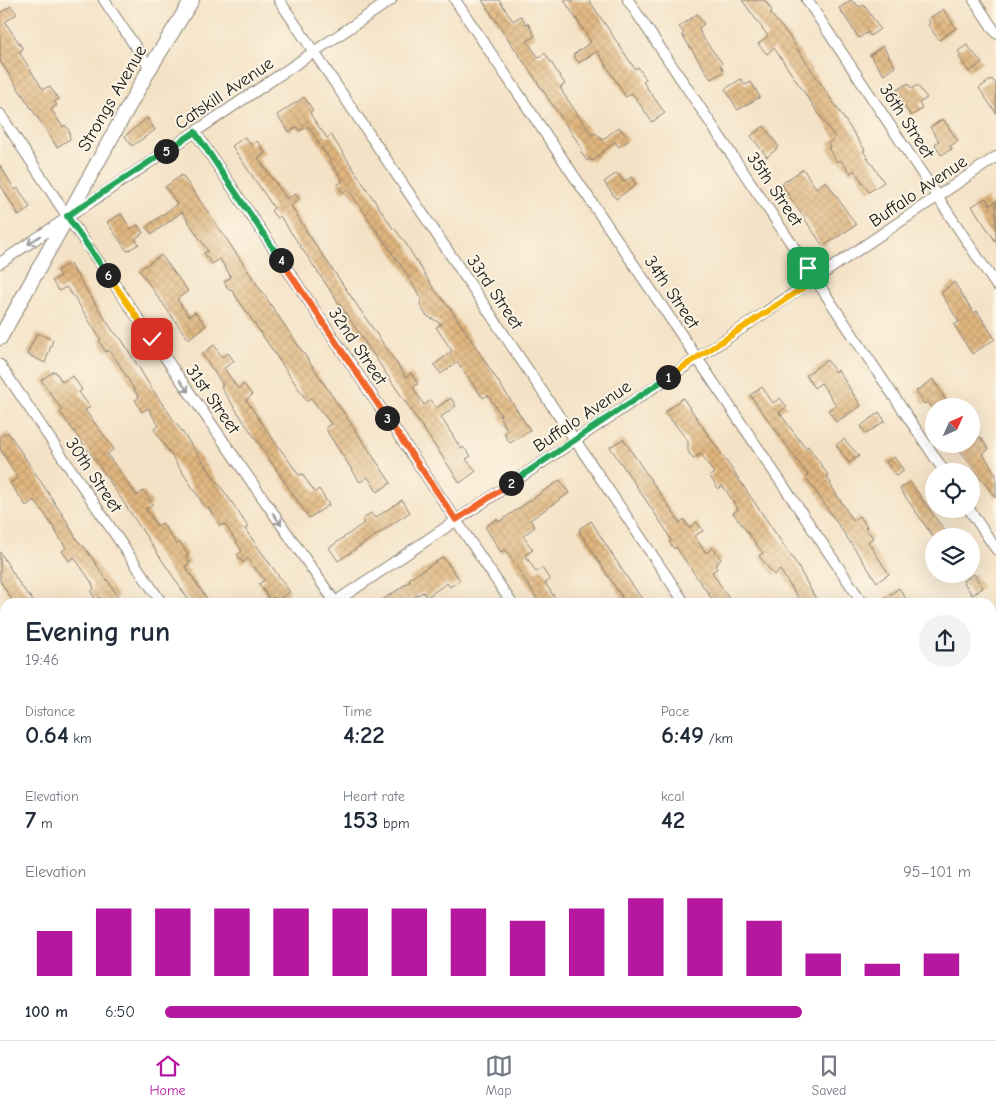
<!DOCTYPE html>
<html lang="en">
<head>
<meta charset="utf-8">
<style>
  body { margin:0; font-family:"Comic Neue",sans-serif; background:#f2f2f3; color:#1f2937; height:100vh; display:flex; flex-direction:column; font-size:19px; white-space:nowrap }
  * { box-sizing:border-box; margin:0 }
  p { font-size:16px; color:#747a83 }
  .icon { flex:none; width:28px; height:28px; fill:none; stroke:currentColor; stroke-width:2; stroke-linecap:round; stroke-linejoin:round }
  .map { position:relative; flex:1; overflow:hidden }
  .sheet { position:absolute; left:0px; top:598px; width:996px; height:442px; display:flex; flex-direction:column; background:#fff; border-radius:15px 15px 0 0; box-shadow:0 5px 20px #0002 }
  .sheet>* { flex:none }
  .needle { width:32px; rotate:45deg }
  .fabs { position:absolute; left:925px; top:398px; display:grid; gap:10px }
  .fabs a { display:grid; place-items:center; width:55px; height:55px; border-radius:50%; background:#fff; box-shadow:0 5px 20px #0002; font-size:25px }
  .pin { position:absolute; display:grid; place-items:center; width:42px; height:42px; color:#fff; margin:-21px; border-radius:10px; box-shadow:0 2px 8px #0006 }
  .km { position:absolute; width:25px; height:25px; margin:-12px; border-radius:50%; background:#222; color:#fff; font-size:14px; line-height:25px; text-align:center }
  .round { display:grid; place-items:center; flex:none; width:52px; height:52px; border-radius:26px; background:#f2f2f3 }
  .summary { display:flex; align-items:center; justify-content:space-between; height:85px; padding:0 25px }
  h1 { font-size:28px; font-weight:800; line-height:38px }
  .figures { display:grid; grid-template-columns:repeat(3,1fr); gap:8px; height:85px; padding:5px 25px }
  .figures div { display:grid; align-content:center }
  .figures b { font-size:25px; font-weight:800 }
  .figures small { font-size:14px; font-weight:400 }
  .figures p { font-size:14px }
  .chart { height:140px; padding:10px 25px }
  .chart p { display:flex; justify-content:space-between }
  .chart svg { width:100%; height:90px; margin-top:5px; stroke:#b5179e; stroke-width:6 }
  ul { padding:0 25px; list-style:none; font-size:16px }
  li { display:grid; grid-template-columns:80px 60px 1fr; align-items:center; height:38px }
  li i { height:12px; border-radius:6px; background:#b5179e }
  .dock { display:flex; justify-content:space-around; align-items:center; height:70px; border-top:1px solid #e0e1e3; background:#fff; font-size:14px; color:#747a83 }
  .dock a { display:grid; justify-items:center; gap:2px }
  .dock .active { color:#b5179e }
  .map>svg:first-child { display:block }
  .built { fill:#f6d2c4 }
  .building { fill:url(#building-cross-hatch) }
  .lines { fill:none; stroke-linecap:round; stroke-linejoin:round }
  .street-casing { stroke:#887f71; stroke-width:12 }
  .secondary-casing { stroke:#887f71; stroke-width:16 }
  .street { stroke:#fff; stroke-width:10 }
  .secondary { stroke:#fff; stroke-width:14 }
  .oneway { stroke:#999 }
  .split-1-casing { stroke:#fff; stroke-width:10 }
  .split-2-casing { stroke:#fff; stroke-width:10 }
  .split-3-casing { stroke:#fff; stroke-width:10 }
  .split-4-casing { stroke:#fff; stroke-width:10 }
  .split-5-casing { stroke:#fff; stroke-width:10 }
  .split-6-casing { stroke:#fff; stroke-width:10 }
  .split-7-casing { stroke:#fff; stroke-width:10 }
  .split-1 { stroke:#f5b400; stroke-width:6 }
  .split-2 { stroke:#22a559; stroke-width:6 }
  .split-3 { stroke:#f0652b; stroke-width:6 }
  .split-4 { stroke:#f0652b; stroke-width:6 }
  .split-5 { stroke:#22a559; stroke-width:6 }
  .split-6 { stroke:#22a559; stroke-width:6 }
  .split-7 { stroke:#f5b400; stroke-width:6 }
  .labels { text-anchor:middle; stroke-width:4; stroke-linejoin:round; paint-order:stroke }
  .street-label { font-size:18px; fill:#1c1c1c; stroke:#fcf5e5 }
</style>
</head>
<body>
<div class="map">
<svg width="996" height="1040" viewBox="0 0 996 1040">
  <defs>
    <pattern id="building-cross-hatch" width="8" height="8" patternUnits="userSpaceOnUse" patternTransform="scale(1.25)"><rect width="8" height="8" fill="#e0b67f"/><path d="M0 0l8 8M0 8l8-8" fill="none" stroke="#c09c6d"/></pattern>
  </defs>
  <rect width="100%" height="100%" fill="#fcf5e5"/>
  <filter id="ink" filterUnits="userSpaceOnUse"><feTurbulence type="fractalNoise" baseFrequency=".02" numOctaves="2"/><feDisplacementMap in="SourceGraphic" scale="10" xChannelSelector="R" yChannelSelector="G"/><feConvolveMatrix kernelMatrix="1 2 1 2 8 2 1 2 1" color-interpolation-filters="sRGB"/></filter>
  <filter id="wash" filterUnits="userSpaceOnUse"><feTurbulence type="fractalNoise" baseFrequency=".0096" numOctaves="4" result="noise"/><feDisplacementMap in="SourceGraphic" scale="20" xChannelSelector="R" yChannelSelector="G"/><feGaussianBlur stdDeviation="1.12" result="paint"/><feColorMatrix in="noise" values="0 0 0 0 0 0 0 0 0 0 0 0 0 0 0 0 0 1.4 0 .05"/><feComposite in="paint" operator="in"/></filter>
  <g filter="url(#wash)">
    <rect width="100%" height="100%" fill="#f4e2c6"/>
    <!-- built -->
    <path class="built" d="M521 1035H615L619 1040H513Z"/>
    <g id="blocks">
      <!-- building -->
      <g class="building">
        <path d="M482 0H499L513 21 521 16 526 24 528 23 535 36 527 41 539 58 545 53 565 84 560 87 563 93 592 135 596 133 602 140 619 127 629 140 619 147 615 142 592 161 590 159 587 161 581 152 583 150Z"/>
        <path d="M564 0H589L635 69 638 67 646 79 643 81 645 85 665 113 652 122 632 93 626 97 597 51 579 63 573 55 591 42Z"/>
        <path d="M742 0H765L772 11 770 13 789 36 865 150 863 151 884 182 869 192 854 170 851 173 840 160 837 162 828 148 830 147 828 143 835 138 774 48 767 54 758 44 768 36Z"/>
        <path d="M851 0 860 7 864 5 880 29 870 36 868 32 859 38 839 8Z"/>
        <path d="M11 6 17 14 5 22 23 49 19 52 42 88 44 89 49 86 59 99 54 102 57 105 51 109 63 127 65 125 69 130 70 139 57 147 0 61V13Z"/>
        <path d="M943 9 956 28 939 40 928 25 930 23 928 19Z"/>
        <path d="M697 14 704 24 699 28 701 35 722 63 720 65 724 71 711 79 682 35 684 33 679 27Z"/>
        <path d="M967 45 982 63 969 72 959 57 961 55 958 51Z"/>
        <path d="M883 46 895 67 884 75 870 55Z"/>
        <path d="M741 79 745 85 751 82 760 97 738 110 725 89Z"/>
        <path d="M992 79 996 84V113L979 88Z"/>
        <path d="M908 83 912 89 917 85 927 98 919 103 922 109 911 116 895 91Z"/>
        <path d="M304 97 313 110 310 112 312 117 327 138 331 135 394 230 395 229 406 244 434 289 450 308 530 430 510 443 504 434 508 431 499 416 501 415 488 395 483 398 457 362 441 374 434 365 452 351 436 327 442 324 427 316 420 306 421 298 406 273 348 189 343 193 337 185 343 181 308 126 300 131 297 127 289 132 277 115Z"/>
        <path d="M147 118 155 130 132 146 125 136Z"/>
        <path d="M943 119 958 141 950 146 952 149 941 155 935 144 939 141 930 127Z"/>
        <path d="M764 126 779 147 767 157 751 136Z"/>
        <path d="M245 137 251 145 257 141 265 153 258 158 287 199 295 194 299 199 291 206 311 238 406 377 411 373 418 384 413 387 424 405 431 400 436 408 451 398 456 406 441 417 461 449 463 447 471 456 466 459 476 471 460 483 280 216 277 218 271 211 274 208 232 146Z"/>
        <path d="M0 165 15 190 18 188 30 207 19 216 0 184Z"/>
        <path d="M803 169 816 188 826 181 856 225 823 246 781 184Z"/>
        <path d="M617 173 624 182 631 177 636 185 616 199 604 182Z"/>
        <path d="M182 175 219 228 391 483 377 492 368 477 360 482 328 433 326 427 331 424 311 398 307 401 231 289 229 290 224 282 231 277 220 259 212 264 204 253 208 251 182 212 152 234 146 227 177 204 165 187Z"/>
        <path d="M986 198 990 205 996 201V242L972 206Z"/>
        <path d="M121 214 131 229 138 225 143 233 135 239 139 244 127 251 107 222Z"/>
        <path d="M161 255 188 291 177 299 189 316 195 312 206 326 188 339 139 270Z"/>
        <path d="M69 263 113 331 122 340 152 389 235 507 248 527 245 529 290 592 276 601 273 597 270 600 259 584 264 580 248 558 243 563 237 555 242 551 225 524 220 526 208 507 206 508 200 499 154 429 159 426 148 408 142 412 135 400 139 398 116 359 108 350 106 352 99 341 101 340 75 298 66 287 59 291 52 281 60 276 57 271Z"/>
        <path d="M954 282 974 313 977 311 995 339 972 354 954 325 959 322 941 293Z"/>
        <path d="M37 333 53 340 45 363 27 354Z"/>
        <path d="M214 345 222 357 228 353 234 361 224 368 238 389 244 384 252 395 246 400 263 425 299 475 302 474 315 492 319 489 329 505 309 518 224 392 221 386 223 385 202 354Z"/>
        <path d="M827 360 835 372 838 370 861 406 836 422 828 410 836 405 821 383 814 388 806 375Z"/>
        <path d="M55 371 62 382 73 376 82 390 79 392 90 407 85 410 114 449 107 454 137 496 143 491 153 504 146 509 157 526 162 523 177 545 180 542 188 555 186 556 190 563 185 566 209 602H190L100 467 60 412 62 410 41 380Z"/>
        <path d="M933 379 946 401 933 409 928 402 924 404 916 391Z"/>
        <path d="M762 387 773 403 780 398 787 407 779 412 805 448 808 446 828 475 826 476 831 483 830 484 853 521 859 516 867 526 865 527 873 538 868 542 889 574 877 582 873 576 806 477 808 475 750 395Z"/>
        <path d="M683 398 796 563 816 599 810 602H801L780 570 774 575 759 556 763 553 733 513 738 509 723 486 718 489 710 476 714 473 701 454 693 459 688 451V441L665 412Z"/>
        <path d="M879 412 885 421 866 434 861 426Z"/>
        <path d="M8 432 66 520 77 540 85 548 118 596 109 602H104L100 597 96 600 91 592 94 589 92 583 74 557 69 561 62 551 66 548 47 517 34 500 26 506 10 483 18 478 0 449V437Z"/>
        <path d="M980 437 989 449 983 454 996 474V498L955 444H971Z"/>
        <path d="M623 439 680 523 684 519 689 528 697 522 703 531 694 536 706 553 713 548 721 559 715 566 717 569 712 572 731 602H714L676 547 674 549 669 542 671 541 666 530 610 447Z"/>
        <path d="M844 439 859 456 849 463 836 445Z"/>
        <path d="M894 457 904 471 896 476 886 462Z"/>
        <path d="M560 480 569 493 530 520 535 527 523 536 533 550 525 555 536 572 542 568 550 580 545 583 558 602H539L505 549 501 552 485 527 497 519 499 522Z"/>
        <path d="M910 482 945 531 939 536 934 538 900 489Z"/>
        <path d="M402 500 410 512 338 561 329 548 364 523 362 520 371 513 375 518Z"/>
        <path d="M591 521 622 570 644 602H625L581 534 579 529Z"/>
        <path d="M0 552 21 586 34 602H13L0 581Z"/>
        <path d="M443 557 460 580 450 587 447 583 427 597 423 592 405 602H379L411 581 409 579Z"/>
        <path d="M974 574 983 588 972 595 963 581Z"/>
        <path d="M899 588 908 602H879L898 589Z"/>
      </g>
    </g>
  </g>
  <g filter="url(#ink)">
    <use href="#blocks" fill-opacity="0" stroke="#887f71" stroke-width="1"/>
    <g class="lines">
      <defs>
        <g id="street">
          <path d="M104 0 150 68"/>
          <path d="M279 0 684 602"/>
          <path d="M455 0 862 602"/>
          <path d="M628 0 944 471"/>
          <path d="M807 0 996 285"/>
          <path d="M974 0 996 33"/>
          <path d="M0 114 67 216 335 602"/>
          <path d="M195 132 511 602"/>
          <path d="M0 263 391 0"/>
          <path d="M0 365 161 602"/>
          <path d="M969 509 996 549"/>
          <path d="M335 602 996 157"/>
          <path d="M0 622 5 629"/>
          <path d="M991 710 996 707"/>
          <path d="M991 796 996 803"/>
          <path d="M0 828 5 825"/>
          <path d="M0 883 5 890"/>
          <path d="M102 1035 106 1040"/>
          <path d="M278 1035 282 1040"/>
          <path d="M449 1035 453 1040"/>
          <path d="M626 1035 629 1040"/>
          <path d="M800 1035 804 1040"/>
          <path d="M973 1035 976 1040"/>
          <path d="M500 1040 507 1035"/>
        </g>
        <path id="secondary" d="M0 338 150 68 192 0"/>
      </defs>
      <!-- street casing -->
      <use href="#street" class="street-casing"/>
      <!-- secondary casing -->
      <use href="#secondary" class="secondary-casing"/>
      <!-- street -->
      <use href="#street" class="street"/>
      <!-- secondary -->
      <use href="#secondary" class="secondary"/>
    </g>
    <!-- one-way arrows -->
    <defs><path id="oneway-shaft" d="M-6 0H5M1.5-3L5.5 0L1.5 3" fill="none" stroke-width="1.6" stroke-linecap="round" stroke-linejoin="round" transform="scale(1.25)"/></defs>
    <g class="oneway">
      <use href="#oneway-shaft" transform="translate(34 240) rotate(145)"/>
      <use href="#oneway-shaft" transform="translate(184 386) rotate(55)"/>
      <use href="#oneway-shaft" transform="translate(277 519) rotate(55)"/>
    </g>
  </g>
  <g class="lines" filter="url(#ink)">
    <defs>
      <path id="split-1" d="M668 377 815 280 808 268"/>
      <path id="split-2" d="M511 483 668 377"/>
      <path id="split-3" d="M387 418 456 520 511 483"/>
      <path id="split-4" d="M281 260 387 418"/>
      <path id="split-5" d="M166 151 195 132 281 260"/>
      <path id="split-6" d="M108 275 67 216 166 151"/>
      <path id="split-7" d="M108 275 152 339"/>
    </defs>
    <!-- split-1 casing -->
    <use href="#split-1" class="split-1-casing"/>
    <!-- split-2 casing -->
    <use href="#split-2" class="split-2-casing"/>
    <!-- split-3 casing -->
    <use href="#split-3" class="split-3-casing"/>
    <!-- split-4 casing -->
    <use href="#split-4" class="split-4-casing"/>
    <!-- split-5 casing -->
    <use href="#split-5" class="split-5-casing"/>
    <!-- split-6 casing -->
    <use href="#split-6" class="split-6-casing"/>
    <!-- split-7 casing -->
    <use href="#split-7" class="split-7-casing"/>
    <!-- split-1 -->
    <use href="#split-1" class="split-1"/>
    <!-- split-2 -->
    <use href="#split-2" class="split-2"/>
    <!-- split-3 -->
    <use href="#split-3" class="split-3"/>
    <!-- split-4 -->
    <use href="#split-4" class="split-4"/>
    <!-- split-5 -->
    <use href="#split-5" class="split-5"/>
    <!-- split-6 -->
    <use href="#split-6" class="split-6"/>
    <!-- split-7 -->
    <use href="#split-7" class="split-7"/>
  </g>
  <g class="labels">
    <!-- street labels -->
    <g class="street-label">
      <text transform="translate(224 93) rotate(-34)" y="6">Catskill Avenue</text>
      <text transform="translate(112 98) rotate(-60)" y="6">Strongs Avenue</text>
      <text transform="translate(907 121) rotate(57)" y="6">36th Street</text>
      <text transform="translate(775 189) rotate(56)" y="6">35th Street</text>
      <text transform="translate(918 191) rotate(-34)" y="6">Buffalo Avenue</text>
      <text transform="translate(495 292) rotate(56)" y="6">33rd Street</text>
      <text transform="translate(672 292) rotate(56)" y="6">34th Street</text>
      <text transform="translate(358 346) rotate(56)" y="6">32nd Street</text>
      <text transform="translate(213 399) rotate(55)" y="6">31st Street</text>
      <text transform="translate(582 416) rotate(-34)" y="6">Buffalo Avenue</text>
      <text transform="translate(94 475) rotate(56)" y="6">30th Street</text>
    </g>
  </g>
</svg>
<div class="fabs">
<a><svg class="needle" viewBox="-14 -14 28 28"><path d="M0-13l5 13h-10z" fill="#e53935"/><path d="M0 13l5-13h-10z" fill="#747a83"/></svg></a>
<a><svg class="icon" aria-label="locate" viewBox="0 0 24 24"><circle cx="12" cy="12" r="6"/><path d="M12 2v4M12 18v4M2 12h4M18 12h4"/></svg></a>
<a><svg class="icon" aria-label="layers" viewBox="0 0 24 24"><path d="M12 4l9 5-9 5-9-5zM3 14l9 5 9-5"/></svg></a>
</div>
<div class="pin" style="left:808px;top:268px;background:#1e9e55"><svg class="icon" aria-label="arrive" viewBox="0 0 24 24"><path d="M6 21V4h12l-3 4 3 4H6"/></svg></div>
<div class="pin" style="left:152px;top:339px;background:#d93025"><svg class="icon" aria-label="check" viewBox="0 0 24 24"><path d="M5 12l5 5 9-10"/></svg></div>
<b class="km" style="left:668px;top:377px">1</b>
<b class="km" style="left:511px;top:483px">2</b>
<b class="km" style="left:387px;top:418px">3</b>
<b class="km" style="left:281px;top:260px">4</b>
<b class="km" style="left:166px;top:151px">5</b>
<b class="km" style="left:108px;top:275px">6</b>
<section class="sheet">
<div class="summary"><div><h1>Evening run</h1><p>19:46</p></div><a class="round"><svg class="icon" aria-label="share" viewBox="0 0 24 24"><path d="M12 15V3M7 8l5-5 5 5M5 13v7h14v-7"/></svg></a></div>
<div class="figures">
<div><p>Distance</p><b>0.64<small> km</small></b></div>
<div><p>Time</p><b>4:22</b></div>
<div><p>Pace</p><b>6:49<small> /km</small></b></div>
</div>
<div class="figures">
<div><p>Elevation</p><b>7<small> m</small></b></div>
<div><p>Heart rate</p><b>153<small> bpm</small></b></div>
<div><p>kcal</p><b>42</b></div>
</div>
<div class="chart"><p><span>Elevation</span>95–101 m</p>
<svg viewBox="0 0 160 44" preserveAspectRatio="none"><path d="M5 44V22M15 44V11M25 44V11M35 44V11M45 44V11M55 44V11M65 44V11M75 44V11M85 44V17M95 44V11M105 44V6M115 44V6M125 44V17M135 44V33M145 44V38M155 44V33"/></svg>
</div>
<ul>
<li><b>100 m</b>6:50<i style="width:79%"></i></li>
</ul>
</section>
</div>
<nav class="dock">
<a class="active"><svg class="icon" aria-label="home" viewBox="0 0 24 24"><path d="M3 11l9-7 9 7M6 9v11h12V9"/></svg>Home</a>
<a><svg class="icon" aria-label="map" viewBox="0 0 24 24"><path d="M3 6l6-2 6 2 6-2v14l-6 2-6-2-6 2zM9 4v14M15 6v14"/></svg>Map</a>
<a><svg class="icon" aria-label="saved" viewBox="0 0 24 24"><path d="M7 4h10v16l-5-4-5 4z"/></svg>Saved</a>
</nav>
</body>
</html>
